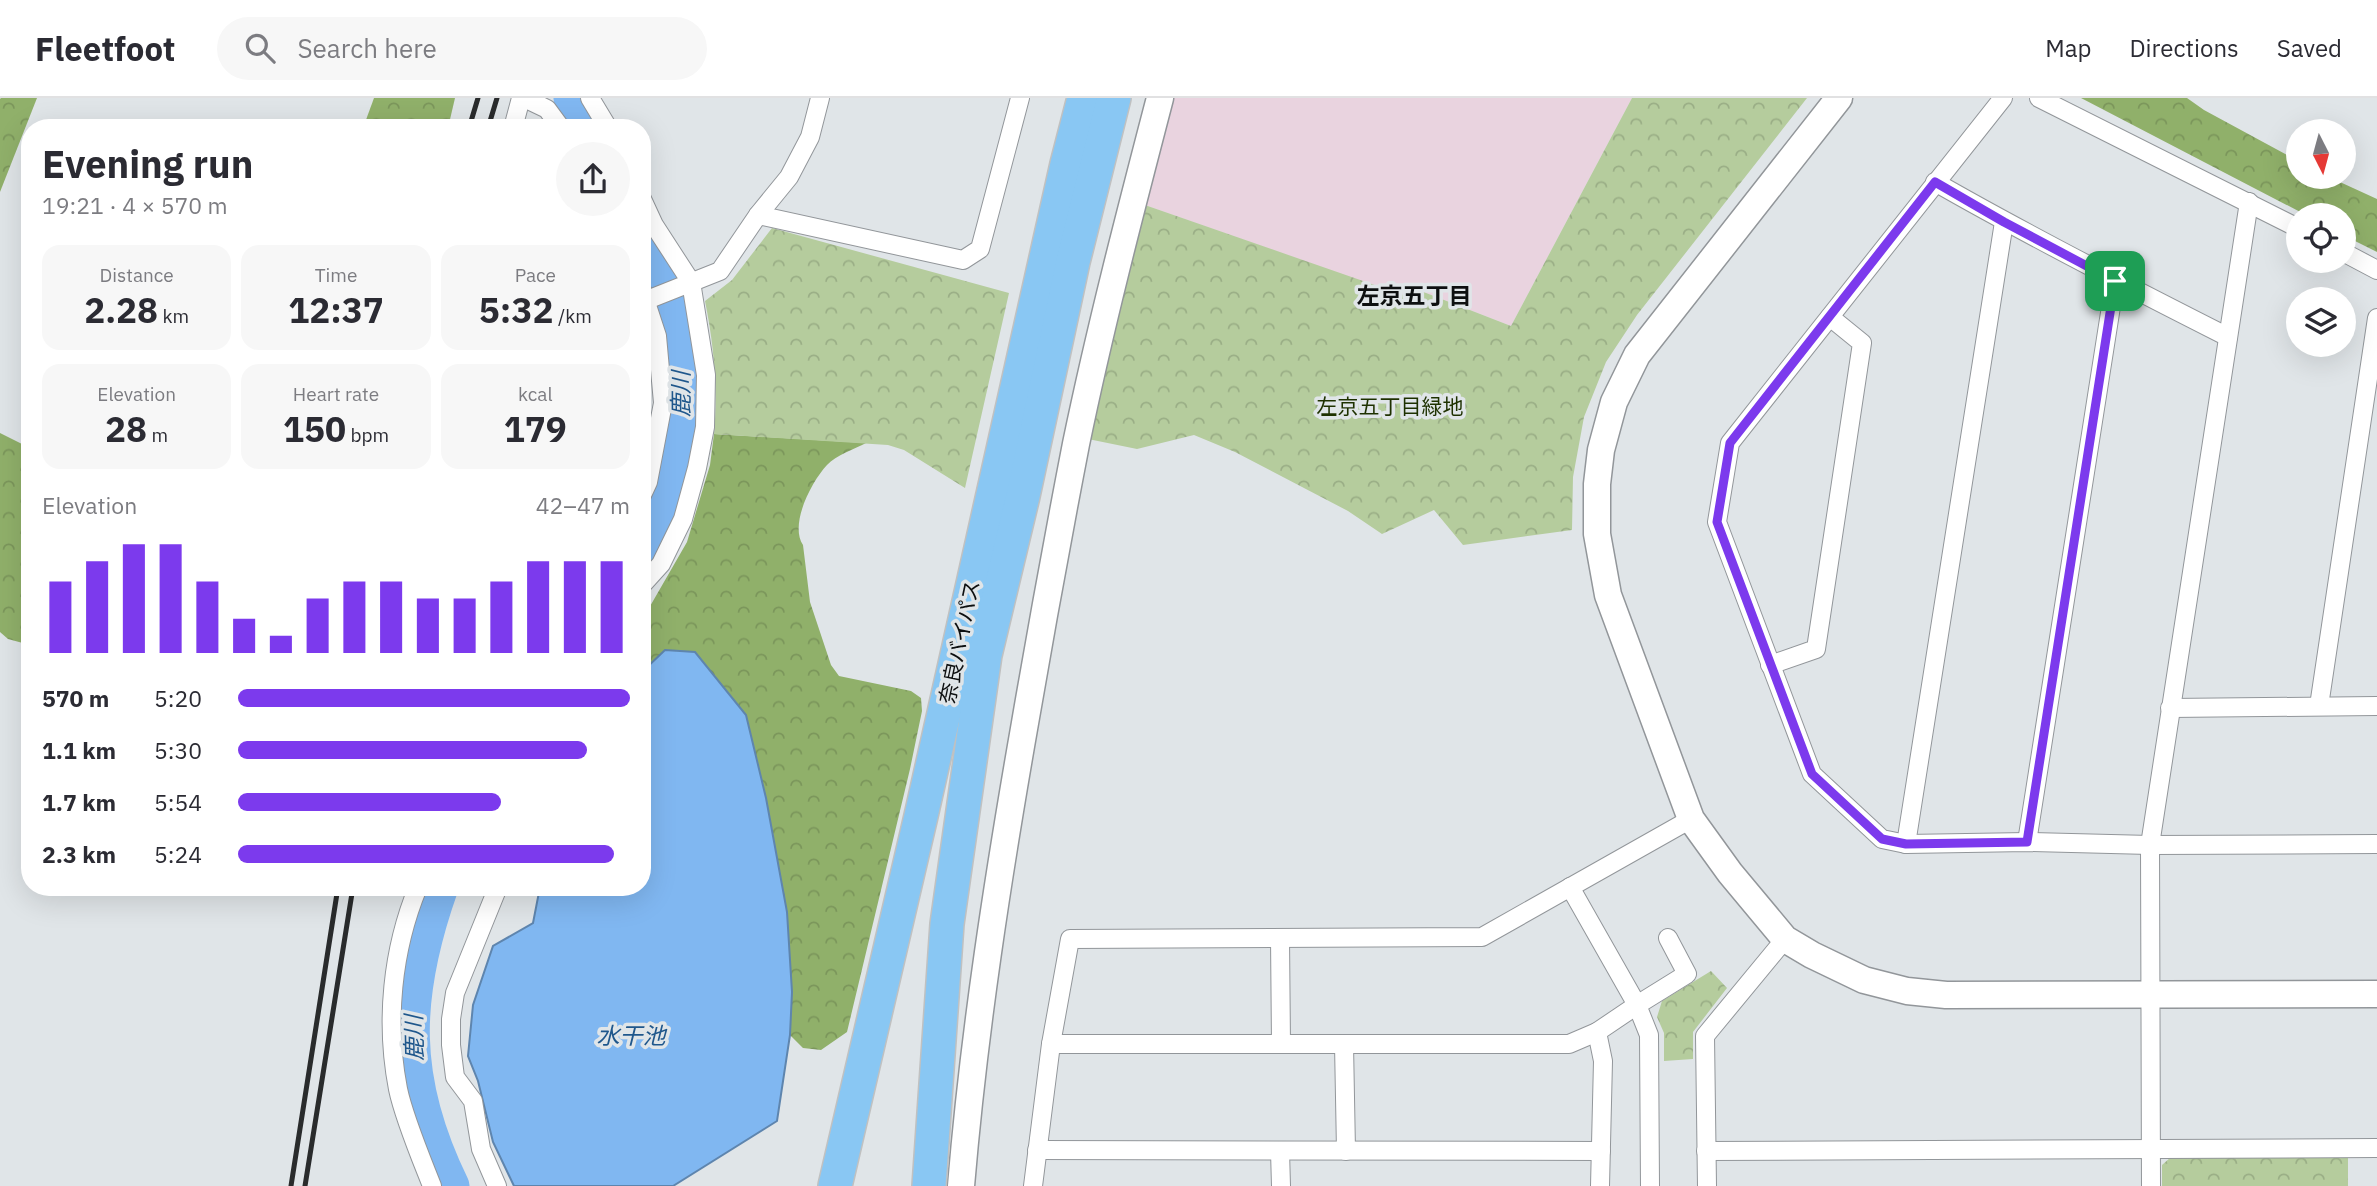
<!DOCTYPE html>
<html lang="en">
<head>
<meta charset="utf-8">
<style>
  body { margin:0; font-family:"IBM Plex Sans","Noto Sans JP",sans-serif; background:#f7f7f7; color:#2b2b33; height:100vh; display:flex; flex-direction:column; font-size:26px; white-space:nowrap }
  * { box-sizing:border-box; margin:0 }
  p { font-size:23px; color:#7c7c81 }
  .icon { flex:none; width:38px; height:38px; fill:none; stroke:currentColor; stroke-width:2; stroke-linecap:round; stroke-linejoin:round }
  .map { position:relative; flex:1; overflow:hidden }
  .sheet { position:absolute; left:21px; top:21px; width:630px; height:777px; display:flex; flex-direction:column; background:#fff; border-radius:28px; box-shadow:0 7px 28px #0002 }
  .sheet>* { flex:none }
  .needle { width:46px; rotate:174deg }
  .buttons { position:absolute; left:2286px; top:21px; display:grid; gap:14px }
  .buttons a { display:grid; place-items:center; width:70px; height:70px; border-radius:50%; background:#fff; box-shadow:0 7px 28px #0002; font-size:35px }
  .pin { position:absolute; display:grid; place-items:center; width:60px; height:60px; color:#fff; margin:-30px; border-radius:14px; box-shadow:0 4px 10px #0006 }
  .round { display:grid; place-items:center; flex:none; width:74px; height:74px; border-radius:37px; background:#f7f7f7 }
  .summary { display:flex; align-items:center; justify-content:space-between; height:119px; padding:0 21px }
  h1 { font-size:38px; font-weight:700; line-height:52px }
  .figures { display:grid; grid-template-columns:repeat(3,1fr); gap:10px; height:119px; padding:7px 21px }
  .figures div { display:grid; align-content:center; border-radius:18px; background:#f7f7f7; text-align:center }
  .figures b { font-size:35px; font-weight:700 }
  .figures small { font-size:19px; font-weight:400 }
  .figures p { font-size:19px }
  .chart { height:196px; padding:14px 21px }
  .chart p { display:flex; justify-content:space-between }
  .chart svg { width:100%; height:126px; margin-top:7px; stroke:#7c3aed; stroke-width:6 }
  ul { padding:0 21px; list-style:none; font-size:23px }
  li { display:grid; grid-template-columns:112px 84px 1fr; align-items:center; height:52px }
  li i { height:18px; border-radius:9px; background:#7c3aed }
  header { display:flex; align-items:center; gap:42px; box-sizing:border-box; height:98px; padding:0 35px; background:#fff; border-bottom:2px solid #e1e1e2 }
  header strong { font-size:33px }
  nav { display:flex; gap:38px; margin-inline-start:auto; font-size:24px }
  .search { width:490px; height:63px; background:#f7f7f7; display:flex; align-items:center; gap:18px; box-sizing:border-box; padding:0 24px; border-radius:38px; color:#7c7c81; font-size:26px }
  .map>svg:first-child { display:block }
  .industrial { fill:#e9d3df }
  .forest { fill:url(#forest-crowns) }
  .park { fill:url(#park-crowns) }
  .water { fill:#80b7f1; stroke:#5e85ae; stroke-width:2 }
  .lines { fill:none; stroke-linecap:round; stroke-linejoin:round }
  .river { stroke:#80b7f1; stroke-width:35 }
  .street-casing { stroke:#92969a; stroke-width:20 }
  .secondary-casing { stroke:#92969a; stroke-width:29 }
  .highway-casing { stroke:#c0c1c1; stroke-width:36 }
  .street { stroke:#fff; stroke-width:18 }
  .secondary { stroke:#fff; stroke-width:26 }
  .highway { stroke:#89c7f3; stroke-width:33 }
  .rail { stroke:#292b2c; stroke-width:5 }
  .route-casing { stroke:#fff; stroke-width:14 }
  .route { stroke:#7c3aed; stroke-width:9 }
  .labels { text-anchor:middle; stroke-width:7; stroke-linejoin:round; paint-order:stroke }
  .park-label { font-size:21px; fill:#1e3100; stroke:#e0e5e8 }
  .street-label { font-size:21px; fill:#0d0f10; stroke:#e0e5e8 }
  .neighbourhood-label { font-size:23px; font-weight:bold; fill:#0d0f10; stroke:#e0e5e8 }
  .water-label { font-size:23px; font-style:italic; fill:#1f578c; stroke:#e0e5e8 }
</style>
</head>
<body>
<header>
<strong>Fleetfoot</strong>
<div class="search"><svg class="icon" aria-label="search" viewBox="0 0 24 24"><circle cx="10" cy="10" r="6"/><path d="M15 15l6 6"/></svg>Search here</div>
<nav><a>Map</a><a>Directions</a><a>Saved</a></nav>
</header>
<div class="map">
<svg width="2377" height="1088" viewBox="0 0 2377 1088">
  <defs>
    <pattern id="forest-crowns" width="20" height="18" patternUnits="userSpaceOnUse" patternTransform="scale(1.75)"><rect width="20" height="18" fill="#90b06a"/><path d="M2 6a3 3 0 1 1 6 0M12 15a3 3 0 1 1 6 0" fill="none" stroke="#7b965b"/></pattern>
    <pattern id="park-crowns" width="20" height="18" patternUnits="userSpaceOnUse" patternTransform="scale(1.75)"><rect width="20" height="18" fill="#b5cc9d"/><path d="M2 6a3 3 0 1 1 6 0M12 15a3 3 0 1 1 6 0" fill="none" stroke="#9aae86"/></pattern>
  </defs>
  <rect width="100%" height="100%" fill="#e0e5e8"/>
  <!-- industrial -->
  <path class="industrial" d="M1171 0H1632L1511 228 1421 193 1409 200 1142 106Z"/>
  <!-- forest -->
  <g class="forest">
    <path d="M1 0H37L0 94V1Z"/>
    <path d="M374 0H455L448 30H363Z"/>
    <path d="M2081 0H2187L2204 12 2298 63V79H2329L2377 101V154L2343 137V117H2306Z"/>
    <path d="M0 335 30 350V547L8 541 0 534Z"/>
    <path d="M714 336 866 345C855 351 836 357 827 367 812 383 789 426 803 447L810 504 831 567 839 578 911 593 921 600 922 613 910 671 847 934 821 952 803 950 790 937 792 894 787 814 776 758 665 552 642 574V506L649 510 687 444 710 367Z"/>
  </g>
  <!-- park -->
  <g class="park">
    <path d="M1632 0H1807L1637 217 1606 264 1584 319 1573 379 1572 432 1463 447 1434 412 1382 436 1348 413 1235 354 1194 337 1137 351 1088 341 1142 106 1409 199 1421 193 1511 228Z"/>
    <path d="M772 130 1009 195 965 390 904 352 888 347 714 336C718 291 714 247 705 203L732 182Z"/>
    <path d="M1711 873 1727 890 1693 934V961L1664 963V935L1657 919 1662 903Z"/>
    <path d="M2348 1058V1088H2162V1067L2171 1059Z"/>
  </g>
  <!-- water -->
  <path class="water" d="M665 552 695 554 746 617 766 700 787 814 792 894 790 937 777 1023 673 1088H514L493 1044 478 983 468 958 473 907 493 848 533 825 540 789H642V574Z"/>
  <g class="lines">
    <!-- river -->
    <g class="river">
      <path d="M571 0 586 30"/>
      <path d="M642 141 663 180 676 216 685 302 677 357 662 408 642 453"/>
      <path d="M441 789C402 899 400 982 452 1088"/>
    </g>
    <defs>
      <g id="street">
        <path d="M524 0 547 11 561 30"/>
        <path d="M590 0 608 30"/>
        <path d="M2003 0 1730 345 1717 424 1812 676 1882 741 1906 746 2027 744 2150 747 2377 746"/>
        <path d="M2039 0 2298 130"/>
        <path d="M513 30 521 0"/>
        <path d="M1935 84C2031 139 2129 189 2228 239"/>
        <path d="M642 101 654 127 691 184 706 277 705 329 697 370 683 421 661 466 642 487"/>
        <path d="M758 117 963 162 980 151 1020 0"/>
        <path d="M2343 154 2377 172"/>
        <path d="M642 192 657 238 663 305 648 384 642 397"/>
        <path d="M642 204 720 173 758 117 789 79 810 39 820 0"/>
        <path d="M1770 567 1816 551 1862 245 1830 219"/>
        <path d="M2319 608 2377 220"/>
        <path d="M2170 610 2377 608"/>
        <path d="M2027 744 2115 183"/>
        <path d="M1906 746 2004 124"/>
        <path d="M418 789C392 852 385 924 398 991 404 1020 421 1060 432 1088"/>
        <path d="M1570 789 1637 907 1597 934 1603 963 1600 1088"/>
        <path d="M1280 840 1281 946"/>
        <path d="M1051 946H1569L1597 934"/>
        <path d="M1344 946 1346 1053"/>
        <path d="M1037 1052 1601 1053"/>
        <path d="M1280 1053 1281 1088"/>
        <path d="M1706 1053 2377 1050"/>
        <path d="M497 1088 481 1051 473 1003 455 979 451 947V921L455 895 498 789"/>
        <path d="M1033 1088 1051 946 1070 841 1482 839 1691 721"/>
        <path d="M1650 1088 1649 937 1637 907 1687 876 1668 840"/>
        <path d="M1707 1088 1705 938 1785 841"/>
        <path d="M2151 1088 2150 747 2249 104"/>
      </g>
      <g id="secondary">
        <path d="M1839 0 1637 257 1614 304 1601 352 1597 386V436L1608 497 1691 721 1730 775 1785 841 1812 857 1864 882 1907 893 1946 897 2377 896"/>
        <path d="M961 1088C974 933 998 779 1025 625 1041 532 1058 439 1076 346 1100 230 1130 115 1160 0"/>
      </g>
      <g id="highway">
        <path d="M835 1088 921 718 1067 66 1084 0"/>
        <path d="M929 1088 947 826 985 557 1023 398 1073 164 1114 0"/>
      </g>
    </defs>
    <!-- street casing -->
    <use href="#street" class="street-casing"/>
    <!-- secondary casing -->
    <use href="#secondary" class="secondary-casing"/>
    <!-- highway casing -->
    <use href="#highway" class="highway-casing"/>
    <!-- street -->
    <use href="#street" class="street"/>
    <!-- secondary -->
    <use href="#secondary" class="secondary"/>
    <!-- highway -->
    <use href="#highway" class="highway"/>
    <!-- rail -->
    <g class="rail">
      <path d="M469 30 478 0"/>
      <path d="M488 30 497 0"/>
      <path d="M291 1088 338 789"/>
      <path d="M305 1088 353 789"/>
    </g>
  </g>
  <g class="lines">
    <defs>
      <path id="route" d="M1935 84 2004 124 2115 183 2027 744 1906 746 1882 741 1812 676 1717 424 1730 345Z"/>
    </defs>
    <!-- route casing -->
    <use href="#route" class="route-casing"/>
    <!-- route -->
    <use href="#route" class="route"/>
  </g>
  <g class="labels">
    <!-- park labels -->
    <g class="park-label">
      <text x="1390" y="316">左京五丁目緑地</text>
    </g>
    <!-- street labels -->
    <g class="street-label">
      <text transform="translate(960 544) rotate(-78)" y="7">奈良バイパス</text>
    </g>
    <!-- neighbourhood labels -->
    <g class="neighbourhood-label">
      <text x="1414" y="206">左京五丁目</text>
    </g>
    <!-- water labels -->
    <g class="water-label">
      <text transform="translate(681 296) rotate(-90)" y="8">鹿川</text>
      <text x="631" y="946">水干池</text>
      <text transform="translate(414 940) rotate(-91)" y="8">鹿川</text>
    </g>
  </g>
</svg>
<div class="buttons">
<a><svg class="needle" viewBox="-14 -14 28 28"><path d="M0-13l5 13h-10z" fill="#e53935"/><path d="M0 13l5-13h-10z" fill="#7c7c81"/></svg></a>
<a><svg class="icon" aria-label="locate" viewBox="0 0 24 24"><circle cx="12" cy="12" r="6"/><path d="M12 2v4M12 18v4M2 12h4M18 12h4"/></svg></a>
<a><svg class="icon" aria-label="layers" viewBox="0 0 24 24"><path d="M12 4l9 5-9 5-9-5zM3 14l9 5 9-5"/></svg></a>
</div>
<div class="pin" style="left:2115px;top:183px;background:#1e9e55"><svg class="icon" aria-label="arrive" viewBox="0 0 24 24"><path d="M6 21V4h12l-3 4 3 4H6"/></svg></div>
<section class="sheet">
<div class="summary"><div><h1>Evening run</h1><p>19:21 · 4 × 570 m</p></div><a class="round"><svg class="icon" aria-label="share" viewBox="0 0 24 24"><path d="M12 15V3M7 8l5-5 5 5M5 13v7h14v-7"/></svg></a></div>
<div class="figures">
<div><p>Distance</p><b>2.28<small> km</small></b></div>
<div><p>Time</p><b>12:37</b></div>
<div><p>Pace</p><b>5:32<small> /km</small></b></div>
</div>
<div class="figures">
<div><p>Elevation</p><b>28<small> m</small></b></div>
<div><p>Heart rate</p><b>150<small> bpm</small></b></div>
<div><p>kcal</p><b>179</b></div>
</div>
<div class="chart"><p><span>Elevation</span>42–47 m</p>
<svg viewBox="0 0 160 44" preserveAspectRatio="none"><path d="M5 44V19M15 44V12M25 44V6M35 44V6M45 44V19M55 44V32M65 44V38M75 44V25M85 44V19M95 44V19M105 44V25M115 44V25M125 44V19M135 44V12M145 44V12M155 44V12"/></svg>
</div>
<ul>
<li><b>570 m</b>5:20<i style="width:100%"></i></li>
<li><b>1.1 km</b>5:30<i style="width:89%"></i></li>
<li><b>1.7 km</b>5:54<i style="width:67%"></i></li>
<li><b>2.3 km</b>5:24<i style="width:96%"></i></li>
</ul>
</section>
</div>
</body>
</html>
